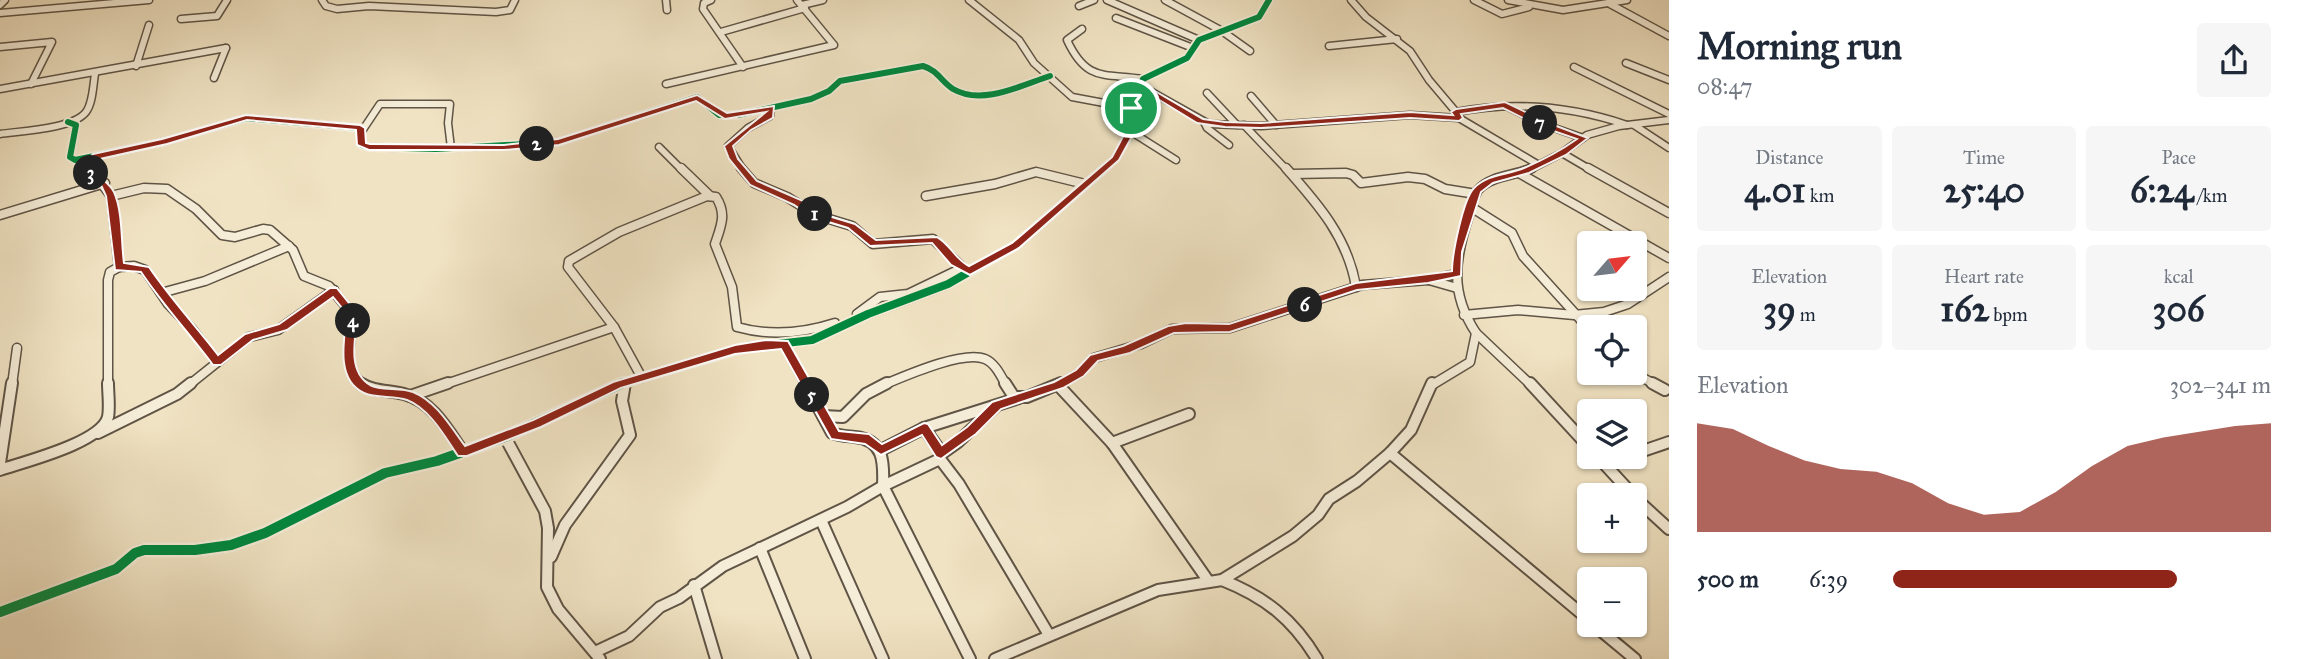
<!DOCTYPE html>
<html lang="en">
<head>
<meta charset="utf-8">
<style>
  body { margin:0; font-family:"IM FELL Great Primer",serif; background:#f6f6f7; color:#1f2937; height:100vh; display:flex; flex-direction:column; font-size:26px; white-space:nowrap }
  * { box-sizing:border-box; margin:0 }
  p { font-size:23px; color:#747a83 }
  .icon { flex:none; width:38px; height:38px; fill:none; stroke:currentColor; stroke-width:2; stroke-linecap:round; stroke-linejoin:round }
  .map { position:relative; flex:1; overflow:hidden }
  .sheet { display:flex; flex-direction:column; background:#fff; width:630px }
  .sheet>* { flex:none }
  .needle { width:46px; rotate:62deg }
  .controls { position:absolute; left:1577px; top:231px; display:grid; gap:14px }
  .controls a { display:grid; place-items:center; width:70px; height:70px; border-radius:7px; background:#fff; box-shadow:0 2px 5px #0004; font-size:35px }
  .pin { position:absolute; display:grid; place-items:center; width:60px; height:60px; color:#fff; margin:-30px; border:4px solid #fff; border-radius:50%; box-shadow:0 2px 7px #0007 }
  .km { position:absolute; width:35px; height:35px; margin:-18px; border-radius:50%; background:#222; color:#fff; font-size:19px; line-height:35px; text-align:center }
  .round { display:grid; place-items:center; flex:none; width:74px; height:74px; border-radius:7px; background:#f6f6f7 }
  .headline { display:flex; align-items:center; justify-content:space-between; height:119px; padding:0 28px }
  h1 { font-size:38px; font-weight:700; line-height:52px }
  .metrics { display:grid; grid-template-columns:repeat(3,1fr); gap:10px; height:119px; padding:7px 28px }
  .metrics div { display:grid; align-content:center; border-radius:7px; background:#f6f6f7; text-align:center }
  .metrics b { font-size:35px; font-weight:700 }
  .metrics small { font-size:19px; font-weight:400 }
  .metrics p { font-size:19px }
  .chart { height:196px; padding:14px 28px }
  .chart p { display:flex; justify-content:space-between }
  .chart svg { width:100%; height:126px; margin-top:7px; fill:#8f2418; opacity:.7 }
  ul { padding:0 28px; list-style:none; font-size:23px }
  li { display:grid; grid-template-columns:112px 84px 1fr; align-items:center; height:52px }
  li i { height:18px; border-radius:9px; background:#8f2418 }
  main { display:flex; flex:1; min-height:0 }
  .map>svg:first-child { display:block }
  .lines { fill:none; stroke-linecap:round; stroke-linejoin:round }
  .minor-far2-casing { stroke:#5f5446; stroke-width:9 }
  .minor-far1-casing { stroke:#5f5446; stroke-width:11 }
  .minor-casing { stroke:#5f5446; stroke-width:14 }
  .minor-far2 { stroke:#f5edd8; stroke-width:6 }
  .minor-far1 { stroke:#f5edd8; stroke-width:8 }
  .minor { stroke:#f5edd8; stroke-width:10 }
  .cycleway-far2-casing { stroke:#f5edd8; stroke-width:10 }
  .cycleway-far1-casing { stroke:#f5edd8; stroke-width:12 }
  .cycleway-casing { stroke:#f5edd8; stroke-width:15 }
  .cycleway-far2 { stroke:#00873e; stroke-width:6 }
  .cycleway-far1 { stroke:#00873e; stroke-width:8 }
  .cycleway { stroke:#00873e; stroke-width:10 }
  .route { fill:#8f2418; stroke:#fff; stroke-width:2; fill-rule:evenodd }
</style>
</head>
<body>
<main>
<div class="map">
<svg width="1669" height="659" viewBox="0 0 1669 659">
  <rect width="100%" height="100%" fill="#f0e3c3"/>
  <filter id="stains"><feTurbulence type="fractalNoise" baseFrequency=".00286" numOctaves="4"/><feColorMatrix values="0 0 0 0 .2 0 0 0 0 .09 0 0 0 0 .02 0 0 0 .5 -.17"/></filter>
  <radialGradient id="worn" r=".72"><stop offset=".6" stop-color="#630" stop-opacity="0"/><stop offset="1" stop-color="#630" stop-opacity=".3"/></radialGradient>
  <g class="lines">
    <defs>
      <g id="minor-far2">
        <path d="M322 0 326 6 337 9 369 6 496 12 510 10 515 0"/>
        <path d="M666 0 667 10"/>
        <path d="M711 0 704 3 703 9 743 67"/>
        <path d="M969 0 1019 40 1034 63 1072 97 1131 108"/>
        <path d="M1107 0 1199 40"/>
        <path d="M1165 0 1222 31 1250 51"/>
        <path d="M1351 0 1366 17 1410 51 1429 80 1456 112"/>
        <path d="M1474 0 1502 14 1529 7"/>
        <path d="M1508 0 1563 10 1627 0"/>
        <path d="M1610 4 1669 36"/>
        <path d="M0 5 5 0"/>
        <path d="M802 5 823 0"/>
        <path d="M1079 6 1094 0"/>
        <path d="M0 13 149 0"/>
        <path d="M1116 18 1193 48"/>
        <path d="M181 19 217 16 227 0"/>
        <path d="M1082 29 1067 40C1087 83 1105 73 1143 79"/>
        <path d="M721 32 805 8"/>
        <path d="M1329 46 1397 39"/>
        <path d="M0 47 52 42 31 84"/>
        <path d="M1626 63 1669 80"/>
        <path d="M136 66 149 25"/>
        <path d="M1574 67 1669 114"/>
        <path d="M214 78 226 48"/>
        <path d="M666 84 834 45 797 0"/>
        <path d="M1141 86 1209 124 1261 126 1410 115 1459 118 1537 164"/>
        <path d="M0 89 226 48"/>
        <path d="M1207 93 1237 125"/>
        <path d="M1251 96 1276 125"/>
        <path d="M1506 106 1543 124 1583 138"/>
        <path d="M1459 118 1456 112C1514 101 1571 106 1627 125"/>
        <path d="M68 122 76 125 70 157 75 160 163 142 246 118 360 128 362 145 369 147 436 149 559 142 697 97 719 115H738L811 99 829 91 840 81 923 66C937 70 942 82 953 89 982 106 1022 85 1050 76"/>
        <path d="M1204 122 1207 128 1229 145"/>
        <path d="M1244 125 1287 170"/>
        <path d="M1634 125 1669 148"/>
        <path d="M362 131 380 104H450L448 123 451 148"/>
        <path d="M1130 131 1176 160"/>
        <path d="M0 134C21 131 73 129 86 112 93 103 93 85 95 74"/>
        <path d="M659 147 682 170"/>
        <path d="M1562 153 1591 170"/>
        <path d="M90 170 95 158"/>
        <path d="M743 170 728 146 748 128 770 116 771 108"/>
        <path d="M1103 170 1116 158 1130 131 1131 108 1143 79 1187 58 1199 40 1259 17 1269 0"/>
        <path d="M1529 170 1562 153 1587 135 1619 126 1669 120"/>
      </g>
      <g id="minor-far1">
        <path d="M90 168 111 196 119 267 110 272 108 280V385"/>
        <path d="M681 168 710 196"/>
        <path d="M741 168 754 183 787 197 816 215 852 226 873 244 933 239 964 269"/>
        <path d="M1286 168C1318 204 1348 238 1356 287"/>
        <path d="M1588 168 1669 213"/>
        <path d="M1519 173 1669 258"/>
        <path d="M1293 174 1346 173 1353 175 1361 183 1408 177 1425 179 1445 189 1476 194"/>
        <path d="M111 196 144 188 167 189 196 209 222 235 235 237 263 229 270 230 293 250 304 276 329 286 352 314C354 340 339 365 363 385"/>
        <path d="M926 196 995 184 1036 172 1085 184"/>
        <path d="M1471 207 1512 233 1523 256 1589 329"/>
        <path d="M0 215 105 183"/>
        <path d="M119 267 134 266 145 270 168 304 192 329 217 362"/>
        <path d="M1429 280 1457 288"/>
        <path d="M161 293 205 281 289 246"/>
        <path d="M857 314 880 297 908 294 962 268"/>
        <path d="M1464 315 1518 310 1574 315 1604 312 1628 304 1669 277"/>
        <path d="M1476 333 1531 385"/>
        <path d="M784 344 806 385"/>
        <path d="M1634 373 1656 385"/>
        <path d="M642 378 614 327 568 267 569 261 619 232 707 196 716 197C727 214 721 226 715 244L732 287 737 327C769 336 804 333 835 323"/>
        <path d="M12 385 17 348"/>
        <path d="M189 385 249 337 278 330 334 290"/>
        <path d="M443 385 614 327"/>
        <path d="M617 385 743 348 812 340 868 314 948 284 1016 245 1105 168"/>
        <path d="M883 385C905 376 963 350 985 359 995 363 1001 376 1006 385"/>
        <path d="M1058 385 1080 373 1094 358 1141 344 1172 329 1230 328 1362 285 1428 280 1457 274"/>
        <path d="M1432 385 1470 362 1476 333C1449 292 1455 259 1469 215 1472 208 1473 196 1478 190 1491 175 1516 176 1532 168"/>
      </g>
      <g id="minor">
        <path d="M360 383C374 392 389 390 404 394 432 401 448 430 463 452"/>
        <path d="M1005 383 1014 397H1027L1061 383"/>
        <path d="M1530 383 1589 447"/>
        <path d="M1652 383 1665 390"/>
        <path d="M1058 385 1112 443 1209 582"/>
        <path d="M410 396 448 383"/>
        <path d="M823 416 843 417 866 394 887 383"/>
        <path d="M924 428 941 452 940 459 883 486 970 659"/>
        <path d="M98 433 177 394 191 383"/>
        <path d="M505 437 545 511 548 528 547 587 558 609 600 659"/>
        <path d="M1112 443 1189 414"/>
        <path d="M881 450 924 428 1019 398"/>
        <path d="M1390 453 1589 620"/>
        <path d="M941 454 958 442 995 407"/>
        <path d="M1634 454 1669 442"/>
        <path d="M1598 457 1633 495"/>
        <path d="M940 459 959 484 1049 635"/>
        <path d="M1602 462 1624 457"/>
        <path d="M0 463 12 383"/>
        <path d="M0 470C23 462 101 443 108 417 110 407 108 393 108 383"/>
        <path d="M1634 497 1669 529"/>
        <path d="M821 520 883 659"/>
        <path d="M760 548 805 659"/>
        <path d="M551 557 565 525 630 435 622 401 625 383"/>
        <path d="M1222 580C1265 597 1293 619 1317 659"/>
        <path d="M694 585 716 659"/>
        <path d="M0 612 116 569 135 553 144 550H195L231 545 265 533 385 473 437 461 505 437 623 383"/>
        <path d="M1594 625 1635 659"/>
        <path d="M595 652 629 636 660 607 679 598 723 566 847 507 883 486C884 462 884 440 855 437 847 436 840 436 832 433L805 383"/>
        <path d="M995 659 1158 590 1222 580 1293 536 1318 515 1329 499 1357 481 1390 453 1411 430 1432 383"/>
      </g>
    </defs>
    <!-- minor-far2 casing -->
    <use href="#minor-far2" class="minor-far2-casing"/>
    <!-- minor-far1 casing -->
    <use href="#minor-far1" class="minor-far1-casing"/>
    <!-- minor casing -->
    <use href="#minor" class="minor-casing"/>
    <!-- minor-far2 -->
    <use href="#minor-far2" class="minor-far2"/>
    <!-- minor-far1 -->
    <use href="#minor-far1" class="minor-far1"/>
    <!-- minor -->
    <use href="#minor" class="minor"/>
    <defs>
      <g id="cycleway-far2">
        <path d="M68 122 76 125 70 157 75 160 163 142 246 118 360 128 362 145 369 147 436 149 559 142 697 97 719 115H738L811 99 829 91 840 81 923 66C937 70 942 82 953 89 982 106 1022 85 1050 76"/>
        <path d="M1103 170 1116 158 1130 131 1131 108 1143 79 1187 58 1199 40 1259 17 1269 0"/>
      </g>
      <path id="cycleway-far1" d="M617 385 743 348 812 340 868 314 948 284 1016 245 1105 168"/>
      <path id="cycleway" d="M0 612 116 569 135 553 144 550H195L231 545 265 533 385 473 437 461 505 437 623 383"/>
    </defs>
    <!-- cycleway-far2 casing -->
    <use href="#cycleway-far2" class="cycleway-far2-casing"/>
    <!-- cycleway-far1 casing -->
    <use href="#cycleway-far1" class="cycleway-far1-casing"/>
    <!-- cycleway casing -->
    <use href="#cycleway" class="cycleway-casing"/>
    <!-- cycleway-far2 -->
    <use href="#cycleway-far2" class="cycleway-far2"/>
    <!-- cycleway-far1 -->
    <use href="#cycleway-far1" class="cycleway-far1"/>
    <!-- cycleway -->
    <use href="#cycleway" class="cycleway"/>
  </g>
  <!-- route -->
  <path class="route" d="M1141 83 1203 119 1225 122 1261 123 1410 112 1453 115 1451 112 1456 109 1505 102 1546 122 1588 138 1566 155 1529 173 1493 183 1481 192 1462 252 1461 276 1428 283 1357 290 1230 332 1174 333 1130 353 1098 361 1084 376 1063 388 1001 409 976 434 941 459 936 457 922 435 881 455 865 444 831 439 781 349 735 354 621 388 541 427 467 456H458C445 437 430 409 407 400 394 395 377 399 364 393 335 380 344 339 347 314L333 297 287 330 253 340 221 365H213C189 333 163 305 141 272L115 270 106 196 101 185 92 180 85 169V163L93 154 162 139 246 115 360 125 365 128 366 143 370 144 504 145 558 139 697 95 727 113 774 106 773 118 751 130 733 146 738 159 757 181 801 200 819 213 855 224 876 240 937 237C950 244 955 259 969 266L1012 243 1112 157 1126 131 1127 108 1137 86ZM1143 90 1197 123 1225 127 1261 128 1410 118 1459 121 1463 118 1461 114 1503 108 1539 126 1577 139C1560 151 1543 160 1524 168 1508 175 1487 174 1474 188 1463 199 1452 255 1452 271L1356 283 1229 324 1186 323 1168 326 1123 346 1090 355 1076 370 1054 382 992 402 967 427 942 445 928 424 924 423 882 444 869 434 839 431 788 341 766 340 735 345 613 382 533 420 465 446C451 427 436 401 413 392 400 387 381 391 370 385 346 371 356 335 358 314L337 288H330L279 324 245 334 218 355C195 325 170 298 149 267L124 263C121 242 123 212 114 192 108 179 86 173 100 159L167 144 247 120 356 130 357 145 369 150H504L559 145 696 101 725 119 766 112 724 146 729 159 750 185 794 205 812 217 848 228 870 246 932 243 951 265 970 275 1019 248 1119 160 1135 131V108Z"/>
  <rect width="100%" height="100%" filter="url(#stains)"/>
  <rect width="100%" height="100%" fill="url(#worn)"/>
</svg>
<div class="controls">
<a><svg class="needle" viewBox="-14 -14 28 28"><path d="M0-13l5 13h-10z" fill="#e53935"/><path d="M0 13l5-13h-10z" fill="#747a83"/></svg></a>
<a><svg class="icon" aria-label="locate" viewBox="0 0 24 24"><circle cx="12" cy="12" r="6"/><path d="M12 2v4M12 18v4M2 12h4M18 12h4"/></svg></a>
<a><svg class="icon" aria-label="layers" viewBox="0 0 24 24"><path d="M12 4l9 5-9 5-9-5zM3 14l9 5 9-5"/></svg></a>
<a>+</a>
<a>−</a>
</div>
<div class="pin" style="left:1131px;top:108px;background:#1e9e55"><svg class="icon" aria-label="arrive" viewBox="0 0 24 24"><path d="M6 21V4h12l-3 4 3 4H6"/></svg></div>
<b class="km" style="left:815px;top:214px">1</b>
<b class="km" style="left:537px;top:144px">2</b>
<b class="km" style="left:91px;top:173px">3</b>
<b class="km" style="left:353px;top:321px">4</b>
<b class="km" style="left:812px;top:395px">5</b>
<b class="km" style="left:1305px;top:305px">6</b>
<b class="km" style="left:1540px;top:123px">7</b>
</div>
<section class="sheet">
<div class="headline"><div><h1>Morning run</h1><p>08:47</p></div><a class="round"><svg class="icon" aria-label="share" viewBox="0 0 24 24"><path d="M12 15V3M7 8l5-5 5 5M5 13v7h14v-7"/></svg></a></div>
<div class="metrics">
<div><p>Distance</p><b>4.01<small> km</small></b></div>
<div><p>Time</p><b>25:40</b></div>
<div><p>Pace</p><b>6:24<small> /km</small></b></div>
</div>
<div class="metrics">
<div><p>Elevation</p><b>39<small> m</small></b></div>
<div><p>Heart rate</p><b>162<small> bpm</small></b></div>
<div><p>kcal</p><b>306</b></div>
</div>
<div class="chart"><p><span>Elevation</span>302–341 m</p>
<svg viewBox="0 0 160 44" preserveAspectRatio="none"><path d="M0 44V6L10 8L20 14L30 19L40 22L50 23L60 27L70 34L80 38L90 37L100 30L110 21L120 14L130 11L140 9L150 7L160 6V44z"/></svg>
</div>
<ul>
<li><b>500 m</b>6:39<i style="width:75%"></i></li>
</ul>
</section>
</main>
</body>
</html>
